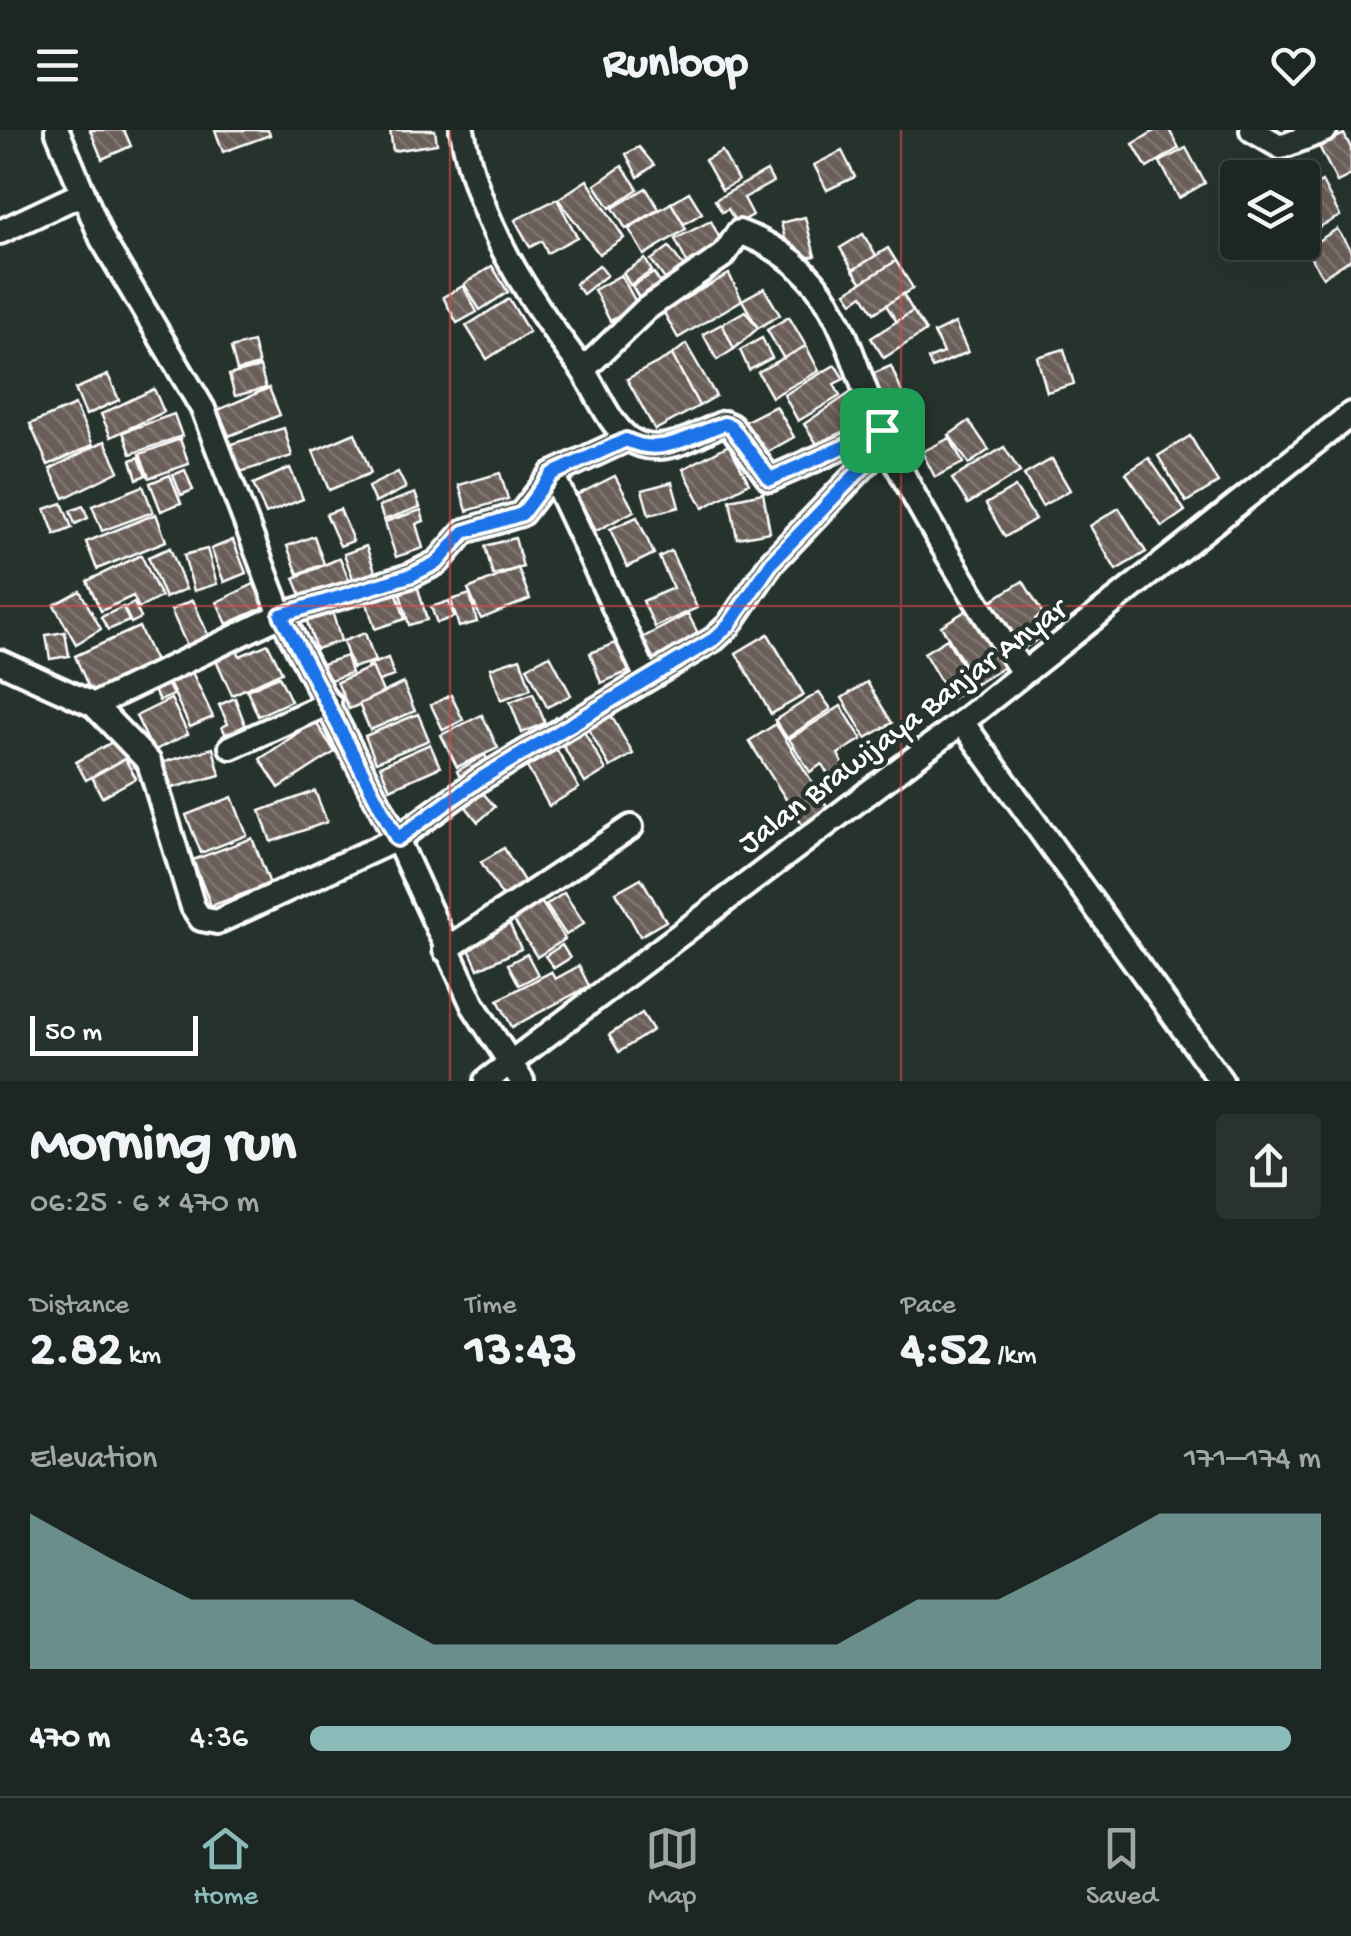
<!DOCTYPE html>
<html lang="en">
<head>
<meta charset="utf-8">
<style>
  body { margin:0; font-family:"Gochi Hand",sans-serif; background:#29322f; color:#f1f3f6; height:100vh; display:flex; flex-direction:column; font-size:38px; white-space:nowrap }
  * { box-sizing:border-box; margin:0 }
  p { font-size:32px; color:#a0a5a5 }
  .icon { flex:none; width:55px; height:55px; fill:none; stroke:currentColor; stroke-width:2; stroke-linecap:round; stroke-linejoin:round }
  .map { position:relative; height:951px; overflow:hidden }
  .panel { display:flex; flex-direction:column; background:#1c2622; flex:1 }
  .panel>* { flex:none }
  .controls { position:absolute; left:1220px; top:30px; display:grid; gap:20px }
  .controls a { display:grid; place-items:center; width:100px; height:100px; border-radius:10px; background:#1c2622; box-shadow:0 10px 40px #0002,0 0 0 2px #3a4340; font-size:50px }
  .scale { position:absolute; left:30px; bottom:25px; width:168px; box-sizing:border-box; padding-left:10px; border:5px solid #fff; border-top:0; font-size:28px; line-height:35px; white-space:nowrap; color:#fff; -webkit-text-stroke:8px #26332d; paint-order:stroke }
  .pin { position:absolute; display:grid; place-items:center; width:85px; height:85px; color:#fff; margin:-42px; border-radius:20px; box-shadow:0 5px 15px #0006 }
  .round { display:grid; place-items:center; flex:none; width:105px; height:105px; border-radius:10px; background:#29322f }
  .head { display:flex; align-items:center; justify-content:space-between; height:170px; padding:0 30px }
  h1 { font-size:55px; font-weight:700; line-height:75px }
  .figures { display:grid; grid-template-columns:repeat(3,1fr); gap:15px; height:170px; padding:10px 30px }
  .figures div { display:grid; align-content:center }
  .figures b { font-size:50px; font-weight:700 }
  .figures small { font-size:28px; font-weight:400 }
  .figures p { font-size:28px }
  .chart { height:280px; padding:20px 30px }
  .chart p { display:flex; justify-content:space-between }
  .chart svg { width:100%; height:180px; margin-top:10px; fill:#8bbbb9; opacity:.7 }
  ul { padding:0 30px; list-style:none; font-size:32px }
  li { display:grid; grid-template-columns:160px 120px 1fr; align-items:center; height:75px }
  li i { height:25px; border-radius:12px; background:#8bbbb9 }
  header { display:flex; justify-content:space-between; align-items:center; height:130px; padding:0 30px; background:#1c2622; font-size:45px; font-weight:700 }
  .tabs { display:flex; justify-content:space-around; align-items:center; height:140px; border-top:2px solid #3a4340; background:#1c2622; font-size:28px; color:#a0a5a5 }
  .tabs a { display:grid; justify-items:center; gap:5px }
  .tabs .active { color:#8bbbb9 }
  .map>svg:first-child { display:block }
  .building { fill:url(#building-back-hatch); stroke:#fff; stroke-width:2.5 }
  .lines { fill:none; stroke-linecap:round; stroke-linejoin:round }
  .minor-casing { stroke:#fff; stroke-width:30 }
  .minor { stroke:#26332d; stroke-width:22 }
  .route-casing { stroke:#fff; stroke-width:20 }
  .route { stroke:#1a73e8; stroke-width:12 }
  .grid { fill:none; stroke:#dc4848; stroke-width:2.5; stroke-opacity:0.55 }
  .labels { text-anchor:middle; stroke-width:9; stroke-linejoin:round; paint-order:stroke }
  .street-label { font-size:32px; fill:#fff; stroke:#26332d }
</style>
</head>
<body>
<header><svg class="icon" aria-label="menu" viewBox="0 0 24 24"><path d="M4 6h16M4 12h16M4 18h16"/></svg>Runloop<svg class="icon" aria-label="heart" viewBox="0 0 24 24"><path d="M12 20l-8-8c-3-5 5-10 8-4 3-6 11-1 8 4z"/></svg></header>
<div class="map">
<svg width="1351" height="951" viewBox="0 0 1351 951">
  <defs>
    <pattern id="building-back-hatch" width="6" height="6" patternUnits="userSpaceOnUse" patternTransform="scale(2.5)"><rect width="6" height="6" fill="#6a5e59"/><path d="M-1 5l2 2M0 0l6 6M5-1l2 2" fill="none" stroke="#807672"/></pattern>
  </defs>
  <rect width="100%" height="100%" fill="#26332d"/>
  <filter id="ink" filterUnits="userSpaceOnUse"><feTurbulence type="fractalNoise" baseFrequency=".01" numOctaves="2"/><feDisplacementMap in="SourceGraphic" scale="20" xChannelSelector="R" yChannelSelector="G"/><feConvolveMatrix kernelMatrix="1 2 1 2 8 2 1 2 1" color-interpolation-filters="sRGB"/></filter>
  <g filter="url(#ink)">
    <!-- building -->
    <g class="building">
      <path d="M90 0H124L131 16 102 29Z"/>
      <path d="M215 0H268L270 5 223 22Z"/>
      <path d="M390 0H435L437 14 393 21Z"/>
      <path d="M1156 0H1169L1179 18 1147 38 1133 14Z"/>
      <path d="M1344 4 1351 18V45L1337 52 1319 16Z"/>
      <path d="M639 17 654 35 638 47 626 24Z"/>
      <path d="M1186 18 1205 53 1179 68 1160 32Z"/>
      <path d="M722 21 738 51 722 60 705 30Z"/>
      <path d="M842 21 855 47 827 60 814 35Z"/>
      <path d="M622 36 638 59 610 78 595 55Z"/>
      <path d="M767 41 773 52 744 68 753 85 737 94 728 79 722 82 715 70Z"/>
      <path d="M587 50 624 108 599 124 558 69Z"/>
      <path d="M1322 52 1340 86 1302 106V63Z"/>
      <path d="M646 58 659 79 626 99 613 78Z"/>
      <path d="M689 62 702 83 684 94 671 73Z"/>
      <path d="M557 69 577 107 547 123 542 111 530 117 515 90Z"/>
      <path d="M671 73 686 99 644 125 629 99Z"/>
      <path d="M805 87 815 126 801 129 798 118 788 120 781 93Z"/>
      <path d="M711 91 724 117 688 135 675 109Z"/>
      <path d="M1337 99 1351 120V129L1323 147 1305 119Z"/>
      <path d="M863 104 876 126 853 140 840 118Z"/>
      <path d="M669 117 684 137 666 151 651 130Z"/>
      <path d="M888 118 896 131 862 153 853 140Z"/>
      <path d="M645 129 652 141 630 155 623 143Z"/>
      <path d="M896 131 913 158 874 183 863 165 853 172 846 162Z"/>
      <path d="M599 135 607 145 583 164 575 154Z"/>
      <path d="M492 136 508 162 480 180 464 154Z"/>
      <path d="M654 143 661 155 639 168 632 156Z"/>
      <path d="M729 144 742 170 678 208 663 181Z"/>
      <path d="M621 145 638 176 610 191 594 160Z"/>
      <path d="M463 156 477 182 457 193 443 167Z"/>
      <path d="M764 158 780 185 758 198 742 170Z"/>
      <path d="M903 164 913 181 897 192 886 175Z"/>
      <path d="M509 169 529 202 487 229 466 196Z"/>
      <path d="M745 181 758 198 734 219 722 194Z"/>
      <path d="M913 181 926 201 884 228 871 208Z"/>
      <path d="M789 187 806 216 784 229 767 200Z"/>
      <path d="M955 193 968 222 932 238 928 229 943 223 934 203Z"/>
      <path d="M722 194 734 219 717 230 703 204Z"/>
      <path d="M762 208 772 228 749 240 740 220Z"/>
      <path d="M253 212 259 235 237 241 231 218Z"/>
      <path d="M686 214 716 266 699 276 672 225Z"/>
      <path d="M806 216 819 241 772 267 758 242Z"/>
      <path d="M1064 219 1074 254 1047 262 1037 227Z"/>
      <path d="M672 225 699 276 655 300 627 249Z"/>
      <path d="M835 235 844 249 834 254 840 266 798 291 784 265Z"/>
      <path d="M891 236 903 265 879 275 867 246Z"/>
      <path d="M260 237 266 258 235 266 229 245Z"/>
      <path d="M108 245 119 270 86 285 75 259Z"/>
      <path d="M269 258 280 285 229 306 218 280Z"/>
      <path d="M154 259 164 282 111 307 101 284Z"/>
      <path d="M850 263 862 281 848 290 856 302 823 323 804 294Z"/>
      <path d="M75 275 93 315 48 335 30 294Z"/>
      <path d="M776 276 794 307 762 325 744 292Z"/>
      <path d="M174 284 182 306 131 324 123 302Z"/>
      <path d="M969 291 989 320 969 334 949 305Z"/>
      <path d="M284 298 292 326 240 342 231 314Z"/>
      <path d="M355 303 371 343 329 360 313 321Z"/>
      <path d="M1190 306 1218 353 1186 372 1158 326Z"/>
      <path d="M950 308 963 333 935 347 922 322Z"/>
      <path d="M180 309 189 334 149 348 140 324Z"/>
      <path d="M105 311 119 341 64 368 50 339Z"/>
      <path d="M729 315 749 353 703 378 683 339Z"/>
      <path d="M1004 317 1020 342 968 374 952 349Z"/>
      <path d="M139 327 146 345 137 349 131 330Z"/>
      <path d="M1149 328 1185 381 1162 397 1126 343Z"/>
      <path d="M1052 329 1070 360 1042 376 1024 345Z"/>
      <path d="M290 338 303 369 266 384 253 354Z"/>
      <path d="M185 340 193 360 181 365 173 345Z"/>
      <path d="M398 342 406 358 375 373 368 357Z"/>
      <path d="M500 343 508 369 467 381 459 355Z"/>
      <path d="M170 345 181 373 161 381 150 353Z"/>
      <path d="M615 346 634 381 596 401 577 365Z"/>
      <path d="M672 352 679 377 649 385 642 360Z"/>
      <path d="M143 356 153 382 102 401 92 376Z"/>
      <path d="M1015 357 1035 389 1005 407 986 374Z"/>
      <path d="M415 363 420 377 384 390 379 376Z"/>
      <path d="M763 363 770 402 737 408 730 370Z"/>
      <path d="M62 373 72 398 55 405 45 379Z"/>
      <path d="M83 376 88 388 75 394 70 381Z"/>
      <path d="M1119 378 1146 422 1116 440 1090 396Z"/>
      <path d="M340 379 353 411 340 416 326 384Z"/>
      <path d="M421 380 424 391 416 394 423 418 396 427 385 392Z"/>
      <path d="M156 384 166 411 97 439 86 412Z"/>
      <path d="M637 387 654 424 627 437 610 399Z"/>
      <path d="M314 406 324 434 298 444 287 416Z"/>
      <path d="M515 408 523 437 493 445 485 416Z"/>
      <path d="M233 410 246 443 224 452 211 419Z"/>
      <path d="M366 416 377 446 355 454 344 424Z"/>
      <path d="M170 418 186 459 165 468 148 427Z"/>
      <path d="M207 419 217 454 194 461 184 425Z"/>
      <path d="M671 421 697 478 655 497 643 471 673 458 659 427Z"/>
      <path d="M141 425 161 467 139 478 133 466 101 481 87 451Z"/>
      <path d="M340 428 352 458 306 477 294 448Z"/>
      <path d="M518 438 530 469 481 489 468 459Z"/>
      <path d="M1023 451 1043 484 1035 489 1045 505 1022 519 989 472Z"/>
      <path d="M254 454 265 477 227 494 217 472Z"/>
      <path d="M418 458 427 490 409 495 400 463Z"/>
      <path d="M80 461 101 499 76 514 54 475Z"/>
      <path d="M396 461 405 489 375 499 366 470Z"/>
      <path d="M470 464 477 492 459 497 451 470Z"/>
      <path d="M193 470 209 507 187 516 171 480Z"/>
      <path d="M449 471 454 487 437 493 431 477Z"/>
      <path d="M134 473 141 488 131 493 124 478Z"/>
      <path d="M974 476 1009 534 976 554 941 496Z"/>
      <path d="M123 477 129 491 108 500 101 487Z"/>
      <path d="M332 481 341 511 316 519 306 489Z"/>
      <path d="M688 484 702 511 656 535 642 508Z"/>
      <path d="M139 497 157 536 92 565 75 526Z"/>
      <path d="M65 502 69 526 50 529 46 505Z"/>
      <path d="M365 503 375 531 352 538 343 511Z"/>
      <path d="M768 504 804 565 771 584 736 523Z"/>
      <path d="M947 509 974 555 951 569 924 523Z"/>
      <path d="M233 511 240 526 268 514 282 542 232 565 212 521Z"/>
      <path d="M620 511 632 540 601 553 590 523Z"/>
      <path d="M550 525 571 565 547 577 527 537Z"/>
      <path d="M346 526 351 543 327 551 322 534Z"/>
      <path d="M388 528 394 546 373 553 367 536Z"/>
      <path d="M520 528 531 559 501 570 490 538Z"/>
      <path d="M372 537 384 564 349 579 337 552Z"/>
      <path d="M192 542 213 587 190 597 169 553Z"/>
      <path d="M162 543 173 565 159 571 149 550Z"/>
      <path d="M279 546 291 571 258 586 247 560Z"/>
      <path d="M867 552 892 593 866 608 842 568Z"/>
      <path d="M403 553 415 581 370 600 359 574Z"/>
      <path d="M819 562 831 579 787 608 775 590Z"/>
      <path d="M533 563 545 593 522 603 510 572Z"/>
      <path d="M451 565 463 590 443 600 431 575Z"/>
      <path d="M235 568 246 597 226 605 222 597 228 594 219 575Z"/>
      <path d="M171 569 188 604 153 621 136 586Z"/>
      <path d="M841 576 862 609 838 624 844 636 829 646 822 634 810 642 789 609Z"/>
      <path d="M609 582 633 624 610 637 586 595Z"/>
      <path d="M418 584 429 610 376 632 365 606Z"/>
      <path d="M482 585 498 618 457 637 441 605Z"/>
      <path d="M315 591 335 622 279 658 260 629Z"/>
      <path d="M776 594 829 679 803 696 749 611Z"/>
      <path d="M583 600 606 640 585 653 561 612Z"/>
      <path d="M116 610 126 628 86 650 76 632Z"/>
      <path d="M430 614 440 637 390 659 380 636Z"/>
      <path d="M213 618 220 645 172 658 164 632Z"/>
      <path d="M557 620 579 658 549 676 527 637Z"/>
      <path d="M485 625 492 639 464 654 457 641Z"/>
      <path d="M125 629 136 648 102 667 92 647Z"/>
      <path d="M315 661 327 692 271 712 260 681Z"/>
      <path d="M483 663 495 677 478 692 466 677Z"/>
      <path d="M232 667 247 705 201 723 186 685Z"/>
      <path d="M252 708 270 754 211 776 193 730Z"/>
      <path d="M504 718 528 758 506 772 481 732Z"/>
      <path d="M641 748 666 791 640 806 616 762Z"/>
      <path d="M535 762 565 809 537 827 507 780Z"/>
      <path d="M564 763 584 793 566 805 546 775Z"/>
      <path d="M508 791 521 819 478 839 465 810Z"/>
      <path d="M562 815 570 828 554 838 545 826Z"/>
      <path d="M527 824 538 845 519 855 508 834Z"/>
      <path d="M579 836 589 856 512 897 498 870 551 842 555 849Z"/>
      <path d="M642 883 653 900 619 922 609 905Z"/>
    </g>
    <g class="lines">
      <defs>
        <g id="minor">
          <path d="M57 0 83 63"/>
          <path d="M462 0C479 94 526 165 583 240L646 179 724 125 739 102C848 141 845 230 889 318 928 396 973 468 1022 541"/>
          <path d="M1252 0 1281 17 1325 0"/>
          <path d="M0 102 83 63 102 109 203 279 281 485 397 709 473 875 522 951"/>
          <path d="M583 240C611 286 623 336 687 310 699 305 711 298 724 293L731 296 770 349 882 300"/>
          <path d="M552 344 647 548"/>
          <path d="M0 532 94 575 149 632 193 777 201 789 217 792 397 709 480 649 714 509 729 495 772 432 886 313"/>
          <path d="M94 575 281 485 412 445 438 432 465 401 521 384 552 344 625 310"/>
          <path d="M962 592 1221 951"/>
          <path d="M231 617 329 573"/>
          <path d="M445 820 631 697"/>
          <path d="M486 951 962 592 1351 284"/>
        </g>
      </defs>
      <!-- minor casing -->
      <use href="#minor" class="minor-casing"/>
      <!-- minor -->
      <use href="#minor" class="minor"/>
    </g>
  </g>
  <g class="lines" filter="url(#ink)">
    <defs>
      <path id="route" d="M724 294 731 296 770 349 882 300 886 313 772 432 729 495 714 509 480 649 397 709 281 485 412 445 438 432 464 402 522 384 552 344 626 310C662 328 690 305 724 294Z"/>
    </defs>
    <!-- route casing -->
    <use href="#route" class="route-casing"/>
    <!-- route -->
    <use href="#route" class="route"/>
  </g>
  <!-- grid -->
  <path class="grid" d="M450 0V951M901 0V951M0 476H1351"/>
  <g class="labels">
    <!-- street labels -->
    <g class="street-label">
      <text transform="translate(901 594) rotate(-37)" y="11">Jalan Brawijaya Banjar Anyar</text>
    </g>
  </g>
</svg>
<div class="controls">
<a><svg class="icon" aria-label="layers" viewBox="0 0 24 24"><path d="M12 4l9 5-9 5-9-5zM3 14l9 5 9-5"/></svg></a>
</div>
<div class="scale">50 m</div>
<div class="pin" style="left:882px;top:300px;background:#1e9e55"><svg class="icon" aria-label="arrive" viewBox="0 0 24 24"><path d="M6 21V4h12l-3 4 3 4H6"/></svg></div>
</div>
<section class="panel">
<div class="head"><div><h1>Morning run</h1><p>06:25 · 6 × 470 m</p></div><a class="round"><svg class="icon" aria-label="share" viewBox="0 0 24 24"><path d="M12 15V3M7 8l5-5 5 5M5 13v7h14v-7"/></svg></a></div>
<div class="figures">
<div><p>Distance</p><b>2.82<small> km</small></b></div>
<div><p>Time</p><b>13:43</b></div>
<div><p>Pace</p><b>4:52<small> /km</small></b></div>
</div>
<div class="chart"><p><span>Elevation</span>171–174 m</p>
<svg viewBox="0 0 160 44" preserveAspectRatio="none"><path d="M0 44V6L10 17L20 27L30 27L40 27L50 38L60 38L70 38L80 38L90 38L100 38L110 27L120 27L130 17L140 6L150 6L160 6V44z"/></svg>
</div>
<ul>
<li><b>470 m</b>4:36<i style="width:97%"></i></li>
</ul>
</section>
<nav class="tabs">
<a class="active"><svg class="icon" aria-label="home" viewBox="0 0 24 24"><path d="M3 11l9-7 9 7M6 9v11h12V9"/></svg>Home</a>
<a><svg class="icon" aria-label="map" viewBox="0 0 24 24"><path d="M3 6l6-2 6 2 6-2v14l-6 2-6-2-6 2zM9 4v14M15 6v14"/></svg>Map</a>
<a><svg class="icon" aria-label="saved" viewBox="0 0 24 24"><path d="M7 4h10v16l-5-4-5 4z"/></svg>Saved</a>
</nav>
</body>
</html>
